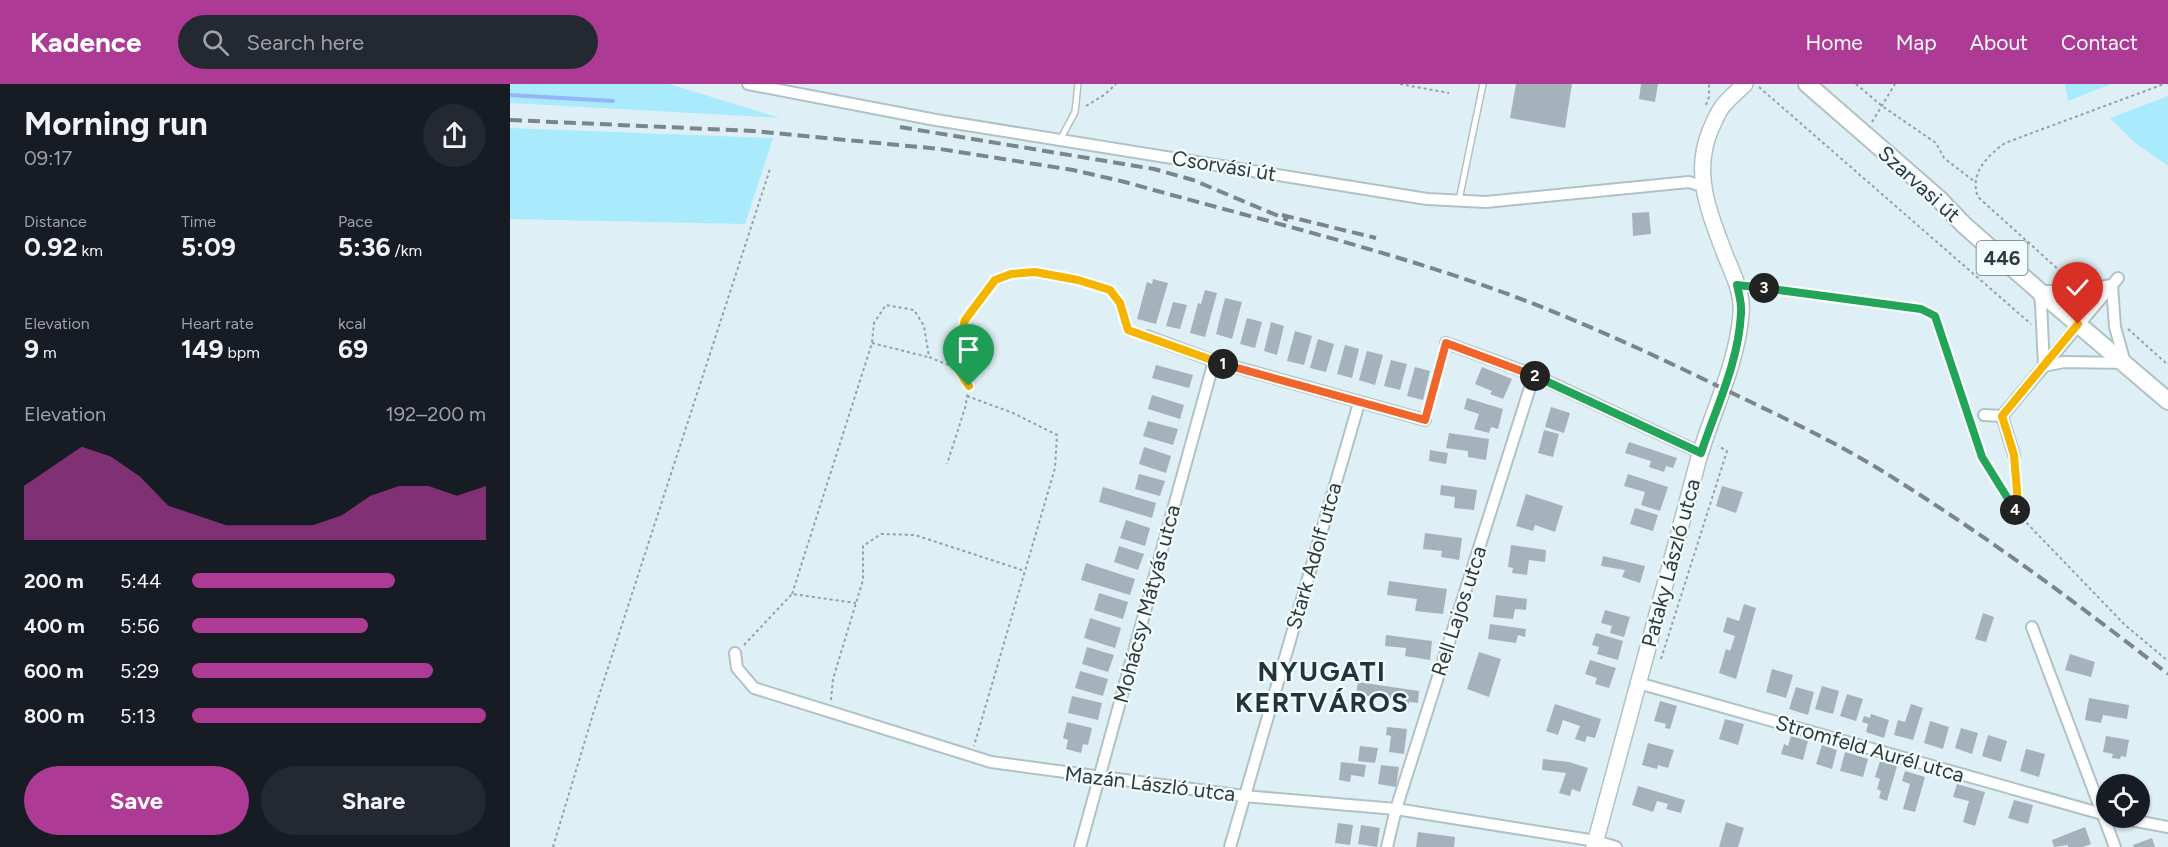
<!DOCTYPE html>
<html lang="en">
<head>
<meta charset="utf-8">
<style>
  body { margin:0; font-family:Figtree,sans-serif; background:#242831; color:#f1f3f6; height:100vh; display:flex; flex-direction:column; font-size:22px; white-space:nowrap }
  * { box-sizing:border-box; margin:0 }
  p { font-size:20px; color:#9ea1a6 }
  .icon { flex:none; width:33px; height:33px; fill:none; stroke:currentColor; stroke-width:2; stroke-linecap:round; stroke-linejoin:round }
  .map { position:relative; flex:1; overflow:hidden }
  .details { display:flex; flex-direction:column; background:#171b24; width:510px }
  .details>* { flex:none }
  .fabs { position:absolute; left:1586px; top:690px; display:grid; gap:12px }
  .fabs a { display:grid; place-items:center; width:54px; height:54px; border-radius:50%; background:#171b24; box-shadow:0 2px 4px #0004; font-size:30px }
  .pin { position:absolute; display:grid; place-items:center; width:51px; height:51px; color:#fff; margin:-62px -26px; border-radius:50% 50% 50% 0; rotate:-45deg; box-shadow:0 0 6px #0007 }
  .pin .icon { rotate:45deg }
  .km { position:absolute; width:30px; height:30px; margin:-15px; border-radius:50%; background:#222; color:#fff; font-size:16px; line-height:30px; text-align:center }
  .round { display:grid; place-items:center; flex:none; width:63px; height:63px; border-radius:32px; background:#242831 }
  .head { display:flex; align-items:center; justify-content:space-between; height:102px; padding:0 24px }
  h1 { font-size:33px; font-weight:700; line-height:45px }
  .metrics { display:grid; grid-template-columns:repeat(3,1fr); gap:9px; height:102px; padding:6px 24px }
  .metrics div { display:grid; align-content:center }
  .metrics b { font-size:26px; font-weight:700 }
  .metrics small { font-size:16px; font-weight:400 }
  .metrics p { font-size:16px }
  .chart { height:168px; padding:12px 24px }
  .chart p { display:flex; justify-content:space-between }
  .chart svg { width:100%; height:108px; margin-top:6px; fill:#ad3b95; opacity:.7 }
  .action { display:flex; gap:12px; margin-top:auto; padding:12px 24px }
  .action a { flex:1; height:69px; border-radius:36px; background:#ad3b95; color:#fff; font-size:24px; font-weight:700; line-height:69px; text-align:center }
  .action a+a { background:#242831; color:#f1f3f6 }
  ul { padding:0 24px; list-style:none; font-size:20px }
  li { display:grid; grid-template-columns:96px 72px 1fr; align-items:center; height:45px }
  li i { height:15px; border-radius:8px; background:#ad3b95 }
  header { display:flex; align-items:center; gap:36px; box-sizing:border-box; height:84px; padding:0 30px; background:#ad3b95; color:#fff }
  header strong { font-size:28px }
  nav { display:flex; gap:33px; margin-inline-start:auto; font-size:21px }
  .search { width:420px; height:54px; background:#242831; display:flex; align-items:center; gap:15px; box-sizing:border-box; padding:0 21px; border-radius:33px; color:#9ea1a6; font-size:22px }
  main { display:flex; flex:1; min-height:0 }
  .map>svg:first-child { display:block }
  .green { fill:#a9ebfd }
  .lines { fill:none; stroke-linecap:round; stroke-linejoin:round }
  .stream { stroke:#94b5f9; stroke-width:4 }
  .building { fill:#a5b2bc }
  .lane-casing { stroke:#b0c2c6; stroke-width:8 }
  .street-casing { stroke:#b0c2c6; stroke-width:14 }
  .secondary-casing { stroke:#b0c2c6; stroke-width:18 }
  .primary-casing { stroke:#b0c2c6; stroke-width:20 }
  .path { stroke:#94a1a5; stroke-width:2; stroke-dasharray:3 3; stroke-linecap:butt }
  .lane { stroke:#fff; stroke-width:5 }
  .street { stroke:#fff; stroke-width:10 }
  .secondary { stroke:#fff; stroke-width:15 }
  .primary { stroke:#fff; stroke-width:16 }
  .rail { stroke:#7b868a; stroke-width:4; stroke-dasharray:12 6; stroke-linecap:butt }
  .split-1-casing { stroke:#fff; stroke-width:12 }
  .split-2-casing { stroke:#fff; stroke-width:12 }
  .split-3-casing { stroke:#fff; stroke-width:12 }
  .split-4-casing { stroke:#fff; stroke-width:12 }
  .split-5-casing { stroke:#fff; stroke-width:12 }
  .split-1 { stroke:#f5b400; stroke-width:8 }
  .split-2 { stroke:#f0652b; stroke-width:8 }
  .split-3 { stroke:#22a559; stroke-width:8 }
  .split-4 { stroke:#22a559; stroke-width:8 }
  .split-5 { stroke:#f5b400; stroke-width:8 }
  .labels { text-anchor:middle; stroke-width:4.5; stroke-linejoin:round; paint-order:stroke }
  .shield { fill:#f1fcff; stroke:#6b7375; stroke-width:1.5 }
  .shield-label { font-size:20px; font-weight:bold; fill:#31383a }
  .street-label { font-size:21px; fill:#31383a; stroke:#f1fcff }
  .district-label { font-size:27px; font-weight:bold; letter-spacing:1.5px; fill:#253438; stroke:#f1fcff }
</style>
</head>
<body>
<header>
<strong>Kadence</strong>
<div class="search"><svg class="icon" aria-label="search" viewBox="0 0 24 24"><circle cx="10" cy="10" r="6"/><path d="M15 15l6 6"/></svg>Search here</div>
<nav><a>Home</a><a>Map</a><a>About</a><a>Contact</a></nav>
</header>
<main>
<section class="details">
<div class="head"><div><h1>Morning run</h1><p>09:17</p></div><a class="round"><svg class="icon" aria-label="share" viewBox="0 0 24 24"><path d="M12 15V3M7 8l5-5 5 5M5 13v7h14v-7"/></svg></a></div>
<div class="metrics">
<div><p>Distance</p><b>0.92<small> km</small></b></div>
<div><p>Time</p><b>5:09</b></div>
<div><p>Pace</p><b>5:36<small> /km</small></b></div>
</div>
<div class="metrics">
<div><p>Elevation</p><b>9<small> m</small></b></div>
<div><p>Heart rate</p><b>149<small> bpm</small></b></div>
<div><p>kcal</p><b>69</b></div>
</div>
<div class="chart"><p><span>Elevation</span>192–200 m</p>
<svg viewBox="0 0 160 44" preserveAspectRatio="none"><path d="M0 44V22L10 14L20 6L30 10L40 18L50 30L60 34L70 38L80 38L90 38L100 38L110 34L120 26L130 22L140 22L150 26L160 22V44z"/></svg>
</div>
<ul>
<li><b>200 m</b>5:44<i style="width:69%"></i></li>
<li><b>400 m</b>5:56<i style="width:60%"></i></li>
<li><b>600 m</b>5:29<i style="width:82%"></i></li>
<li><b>800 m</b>5:13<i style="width:100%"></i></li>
</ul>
<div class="action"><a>Save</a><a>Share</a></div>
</section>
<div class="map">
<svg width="1658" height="763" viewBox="0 0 1658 763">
  <rect width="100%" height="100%" fill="#def0f5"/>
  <!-- green -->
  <g class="green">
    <path d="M0 0H159L270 34 0 19Z"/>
    <path d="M1555 0H1601L1558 17Z"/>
    <path d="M1658 12V82L1624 58 1600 34Z"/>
    <path d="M0 44 263 54 235 140 0 135Z"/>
  </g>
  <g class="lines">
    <!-- stream -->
    <path class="stream" d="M0 11 103 17"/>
  </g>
  <!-- building -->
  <g class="building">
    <path d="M1006 0H1062L1055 44 1000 34Z"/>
    <path d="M1131 0H1148L1145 18 1129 15Z"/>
    <path d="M1139 128 1141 150 1123 152 1122 129Z"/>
    <path d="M643 195 658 199 646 240 627 235 637 198 642 200Z"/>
    <path d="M695 206 707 209 695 253 680 249 688 219 691 220Z"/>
    <path d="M715 214 732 218 722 255 706 250Z"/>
    <path d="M663 218 677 221 670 245 656 242Z"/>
    <path d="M737 234 752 238 745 264 730 260Z"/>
    <path d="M761 238 774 242 767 271 754 267Z"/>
    <path d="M785 247 802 252 794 281 777 277Z"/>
    <path d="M808 255 824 260 816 288 800 284Z"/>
    <path d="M835 261 849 265 842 294 827 290Z"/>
    <path d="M857 267 873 271 865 301 849 296Z"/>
    <path d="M881 276 897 280 890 306 874 302Z"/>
    <path d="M646 281 683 291 679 304 642 294Z"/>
    <path d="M905 283 920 287 913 316 897 312Z"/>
    <path d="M972 283 1002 295 993 315 980 310 982 307 965 300Z"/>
    <path d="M642 311 674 321 670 335 638 325Z"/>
    <path d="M957 314 993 325 988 345 981 343 979 349 964 345 969 330 954 325Z"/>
    <path d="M1041 323 1060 329 1054 349 1035 343Z"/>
    <path d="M638 337 668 345 663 361 633 352Z"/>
    <path d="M1034 346 1049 350 1043 373 1028 369Z"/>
    <path d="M939 349 979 355 976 376 958 373V367L936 364Z"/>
    <path d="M1119 358 1167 374 1163 384 1156 382 1154 388 1139 383 1141 377 1115 369Z"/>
    <path d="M634 363 661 372 656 389 629 380Z"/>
    <path d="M920 366 938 369 936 380 919 377Z"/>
    <path d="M629 390 655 397 650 412 625 405Z"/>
    <path d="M1118 390 1158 403 1150 427 1131 421 1135 408 1114 402Z"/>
    <path d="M931 401 967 406 964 426 944 424 945 413 930 411Z"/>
    <path d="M1212 402 1233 408 1226 429 1206 422Z"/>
    <path d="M593 403 646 419 642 434 589 418Z"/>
    <path d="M1016 410 1053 422 1045 448 1025 441 1023 447 1006 442Z"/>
    <path d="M1125 424 1148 431 1143 447 1120 440Z"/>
    <path d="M616 436 640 444 635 462 610 454Z"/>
    <path d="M915 449 952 454 949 476 931 473 932 467 913 465Z"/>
    <path d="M1001 461 1036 466 1035 478 1019 476 1017 491 1002 489 1003 484 998 483Z"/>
    <path d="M609 462 634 470 628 486 604 478Z"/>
    <path d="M1093 472 1135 482 1130 499 1112 493 1115 486 1091 482Z"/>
    <path d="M576 479 625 495 620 511 571 496Z"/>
    <path d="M879 497 937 505 933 530 905 527 907 515 877 511Z"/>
    <path d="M589 509 618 518 613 535 584 526Z"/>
    <path d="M986 511 1017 515 1016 526 1005 525 1003 535 983 533Z"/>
    <path d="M1234 520 1246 524 1226 595 1209 589 1216 565 1220 567 1225 552 1213 548 1217 533 1229 537Z"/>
    <path d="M1095 526 1120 533 1114 553 1100 549 1102 542 1091 539Z"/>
    <path d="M1473 529 1484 533 1476 558 1465 555Z"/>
    <path d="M580 534 611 544 605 564 574 554Z"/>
    <path d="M980 540 1016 545 1015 553 1008 551 1006 559 978 555Z"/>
    <path d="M1086 549 1113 557 1108 576 1087 570 1089 563 1082 561Z"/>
    <path d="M876 551 922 557 920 576 895 572 896 564 875 562Z"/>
    <path d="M577 563 604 571 598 588 572 580Z"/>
    <path d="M969 568 991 575 979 613 957 605Z"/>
    <path d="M1560 570 1585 578 1581 593 1555 586Z"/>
    <path d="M1080 576 1106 584 1099 604 1085 600 1087 594 1075 590Z"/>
    <path d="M1262 585 1283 591 1276 614 1256 608Z"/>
    <path d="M570 587 598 595 593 612 565 604Z"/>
    <path d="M848 598 909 607 908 619 899 618 898 625 885 624 886 616 846 610Z"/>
    <path d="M1312 602 1329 607 1323 630 1305 625Z"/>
    <path d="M1286 603 1304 608 1298 631 1279 625Z"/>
    <path d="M1337 610 1353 615 1346 637 1330 632Z"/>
    <path d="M562 612 592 619 588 636 558 629Z"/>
    <path d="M1579 614 1619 621 1617 635 1593 631 1591 639 1575 636Z"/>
    <path d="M1150 617 1167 622 1160 645 1155 644 1156 640 1144 637Z"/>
    <path d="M1045 620 1091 635 1085 654 1077 652 1075 658 1065 655 1070 642 1053 636 1048 651 1036 647Z"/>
    <path d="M1401 620 1413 624 1403 656 1384 651 1388 636 1395 638Z"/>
    <path d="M1361 630 1379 636 1374 654 1356 648 1358 640 1352 638 1354 632 1360 634Z"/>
    <path d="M1215 635 1234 640 1228 661 1209 655Z"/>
    <path d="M1420 637 1439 643 1433 665 1414 659Z"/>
    <path d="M557 638 582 644 578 661 573 660 571 669 556 665 558 656 553 654Z"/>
    <path d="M877 643 897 645 894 670 879 668 881 652 876 651Z"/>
    <path d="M1451 644 1468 649 1462 670 1445 664Z"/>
    <path d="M1478 651 1497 657 1491 678 1472 672Z"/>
    <path d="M1281 652 1298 657 1293 676 1271 670 1274 660 1278 662Z"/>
    <path d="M1596 652 1619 656 1616 673 1611 672 1610 675 1602 674 1603 670 1593 668Z"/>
    <path d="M1138 659 1164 666 1158 684 1148 681 1147 685 1132 681Z"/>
    <path d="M1312 661 1327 666 1322 685 1306 680Z"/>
    <path d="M850 662 868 664 865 679 848 677Z"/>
    <path d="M1516 665 1535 670 1529 693 1510 687Z"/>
    <path d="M1335 668 1358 675 1353 693 1330 687Z"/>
    <path d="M1033 675 1059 678 1078 684 1070 708 1062 705 1060 712 1049 709 1056 689 1032 686Z"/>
    <path d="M1370 677 1387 682 1377 717 1369 714 1371 707 1367 705 1370 695 1365 693Z"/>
    <path d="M831 678 856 681 854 693 841 691 840 698 829 696Z"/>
    <path d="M871 681 889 683 886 703 868 700Z"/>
    <path d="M1395 687 1415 693 1405 728 1393 725 1400 700 1392 697Z"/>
    <path d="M1447 700 1475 708 1465 742 1453 738 1459 717 1443 713Z"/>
    <path d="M1128 702 1175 716 1171 729 1156 725 1158 720 1147 717 1143 728 1122 721Z"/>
    <path d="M1504 716 1523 721 1518 740 1498 734Z"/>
    <path d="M1216 738 1234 744 1228 763H1209Z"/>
    <path d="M828 739 843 741 840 761 825 759Z"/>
    <path d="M851 741 870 744 867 763 848 760Z"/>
    <path d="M1575 743 1581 760 1573 763H1558V761L1544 763 1542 756Z"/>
    <path d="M908 748 945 753 944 763H906Z"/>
    <path d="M1642 754 1645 763H1624L1623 761Z"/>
  </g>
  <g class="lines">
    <defs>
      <g id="lane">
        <path d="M550 56 565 28 568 0"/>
        <path d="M949 116 973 0"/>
      </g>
      <g id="street">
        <path d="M238 0 426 36 917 115 976 118 1179 98 1192 102"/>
        <path d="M1602 201 1605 243 1615 279 1554 278 1534 282 1531 220 1529 207H1566Z"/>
        <path d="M637 252 704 277 915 336"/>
        <path d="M936 259 1024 291 1191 369"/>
        <path d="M1474 331 1492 332 1608 194"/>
        <path d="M1492 332 1504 371"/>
        <path d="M1522 543 1605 763"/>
        <path d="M225 569 227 584 244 604 481 678 734 712 886 725 1086 757 1106 763"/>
        <path d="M1128 599 1596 731"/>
        <path d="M1610 734 1658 743"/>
        <path d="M570 763 704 277"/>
        <path d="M720 763 849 319"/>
        <path d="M877 763 886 725 1024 291"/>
      </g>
      <path id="secondary" d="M1084 763C1119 635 1154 506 1188 377 1202 328 1227 281 1231 230 1233 210 1223 190 1216 173 1200 131 1182 91 1200 47 1204 38 1207 30 1212 23 1219 14 1228 7 1235 0"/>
      <path id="primary" d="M1297 0 1428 114 1454 141 1529 207 1658 317"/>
    </defs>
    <!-- lane casing -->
    <use href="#lane" class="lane-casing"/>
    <!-- street casing -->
    <use href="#street" class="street-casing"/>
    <!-- secondary casing -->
    <use href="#secondary" class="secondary-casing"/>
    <!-- primary casing -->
    <use href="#primary" class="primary-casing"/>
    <!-- path -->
    <g class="path">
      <path d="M890 0 939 9"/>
      <path d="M1346 0 1372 22 1426 59 1434 74 1465 98"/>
      <path d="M1249 3 1521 240"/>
      <path d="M1196 21 1199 13V0"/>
      <path d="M576 22 594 11 606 0"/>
      <path d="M1362 38 1385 0"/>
      <path d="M1560 196 1468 113C1459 90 1477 72 1495 59L1654 0"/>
      <path d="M1241 202 1411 225 1425 232 1471 373 1509 431"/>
      <path d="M1618 245 1658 281"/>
      <path d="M362 259 418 273"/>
      <path d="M448 283 446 269 455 236 485 196 501 190 525 188 568 196 600 206 610 219 618 246 626 249"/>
      <path d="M457 312 503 329 547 351 545 384 464 662"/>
      <path d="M918 325 933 270"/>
      <path d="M1505 382 1509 431 1615 541 1658 577"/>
      <path d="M282 510 362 259 364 239 376 221 404 226 414 242 419 273 448 285 459 302 455 324 437 380"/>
      <path d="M234 561 282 510 346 519"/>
      <path d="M1151 575 1217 367 1208 362"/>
      <path d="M321 616 323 595 353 496V462L371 450 405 451 515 487"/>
      <path d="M43 763 83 630 260 85"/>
    </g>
    <!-- lane -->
    <use href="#lane" class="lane"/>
    <!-- street -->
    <use href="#street" class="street"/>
    <!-- secondary -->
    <use href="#secondary" class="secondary"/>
    <!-- primary -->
    <use href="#primary" class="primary"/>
    <!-- rail -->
    <g class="rail">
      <path d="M0 36 243 47 430 65 563 86 615 98C750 136 888 168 1019 218 1088 245 1155 276 1222 309 1274 334 1328 359 1377 390 1475 451 1567 519 1658 590"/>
      <path d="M390 43 644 85 683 96 778 136"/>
      <path d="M772 131 866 154"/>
    </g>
  </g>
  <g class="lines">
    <defs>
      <path id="split-1" d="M459 302 448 285 446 269 455 236 485 196 501 190 525 188 568 196 600 206 610 219 618 246 713 280"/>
      <path id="split-2" d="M713 280 915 336 936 259 1025 292"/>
      <path id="split-3" d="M1025 292 1191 369C1206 324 1229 277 1231 229 1232 220 1229 210 1227 201L1254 204"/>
      <path id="split-4" d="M1254 204 1411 225 1425 232 1472 373 1505 426"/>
      <path id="split-5" d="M1505 426 1509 431 1504 371 1492 332 1568 240"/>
    </defs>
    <!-- split-1 casing -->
    <use href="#split-1" class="split-1-casing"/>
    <!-- split-2 casing -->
    <use href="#split-2" class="split-2-casing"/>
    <!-- split-3 casing -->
    <use href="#split-3" class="split-3-casing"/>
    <!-- split-4 casing -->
    <use href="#split-4" class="split-4-casing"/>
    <!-- split-5 casing -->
    <use href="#split-5" class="split-5-casing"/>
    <!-- split-1 -->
    <use href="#split-1" class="split-1"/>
    <!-- split-2 -->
    <use href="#split-2" class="split-2"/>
    <!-- split-3 -->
    <use href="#split-3" class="split-3"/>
    <!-- split-4 -->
    <use href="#split-4" class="split-4"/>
    <!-- split-5 -->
    <use href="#split-5" class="split-5"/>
  </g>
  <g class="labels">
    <!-- shield labels -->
    <rect class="shield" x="1466.5" y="157" width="51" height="34" rx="4.5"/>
    <g class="shield-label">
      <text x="1492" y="181">446</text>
    </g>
    <!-- street labels -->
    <g class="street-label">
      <text transform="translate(714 82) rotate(9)" y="7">Csorvási út</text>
      <text transform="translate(1409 100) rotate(42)" y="7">Szarvasi út</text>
      <text transform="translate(804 472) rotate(-74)" y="7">Stark Adolf utca</text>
      <text transform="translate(1161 479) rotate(-75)" y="7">Pataky László utca</text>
      <text transform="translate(637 520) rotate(-75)" y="7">Mohácsy Mátyás utca</text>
      <text transform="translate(949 527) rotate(-72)" y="7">Rell Lajos utca</text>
      <text transform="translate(1360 665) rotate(16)" y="7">Stromfeld Aurél utca</text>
      <text transform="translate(640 700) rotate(7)" y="7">Mazán László utca</text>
    </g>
    <!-- district labels -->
    <g class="district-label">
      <text x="812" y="597">NYUGATI<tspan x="812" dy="31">KERTVÁROS</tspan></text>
    </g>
  </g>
</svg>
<div class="fabs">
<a><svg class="icon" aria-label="locate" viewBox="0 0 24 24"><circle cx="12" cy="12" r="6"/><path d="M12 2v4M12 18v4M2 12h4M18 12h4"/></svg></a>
</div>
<div class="pin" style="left:459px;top:302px;background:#1e9e55"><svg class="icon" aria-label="arrive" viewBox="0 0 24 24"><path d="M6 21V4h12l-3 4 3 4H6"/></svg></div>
<div class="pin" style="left:1568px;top:240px;background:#d93025"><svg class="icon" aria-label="check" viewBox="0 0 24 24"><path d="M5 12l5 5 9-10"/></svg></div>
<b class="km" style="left:713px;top:280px">1</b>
<b class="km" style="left:1025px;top:292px">2</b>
<b class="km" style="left:1254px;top:204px">3</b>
<b class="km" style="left:1505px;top:426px">4</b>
</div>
</main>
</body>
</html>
